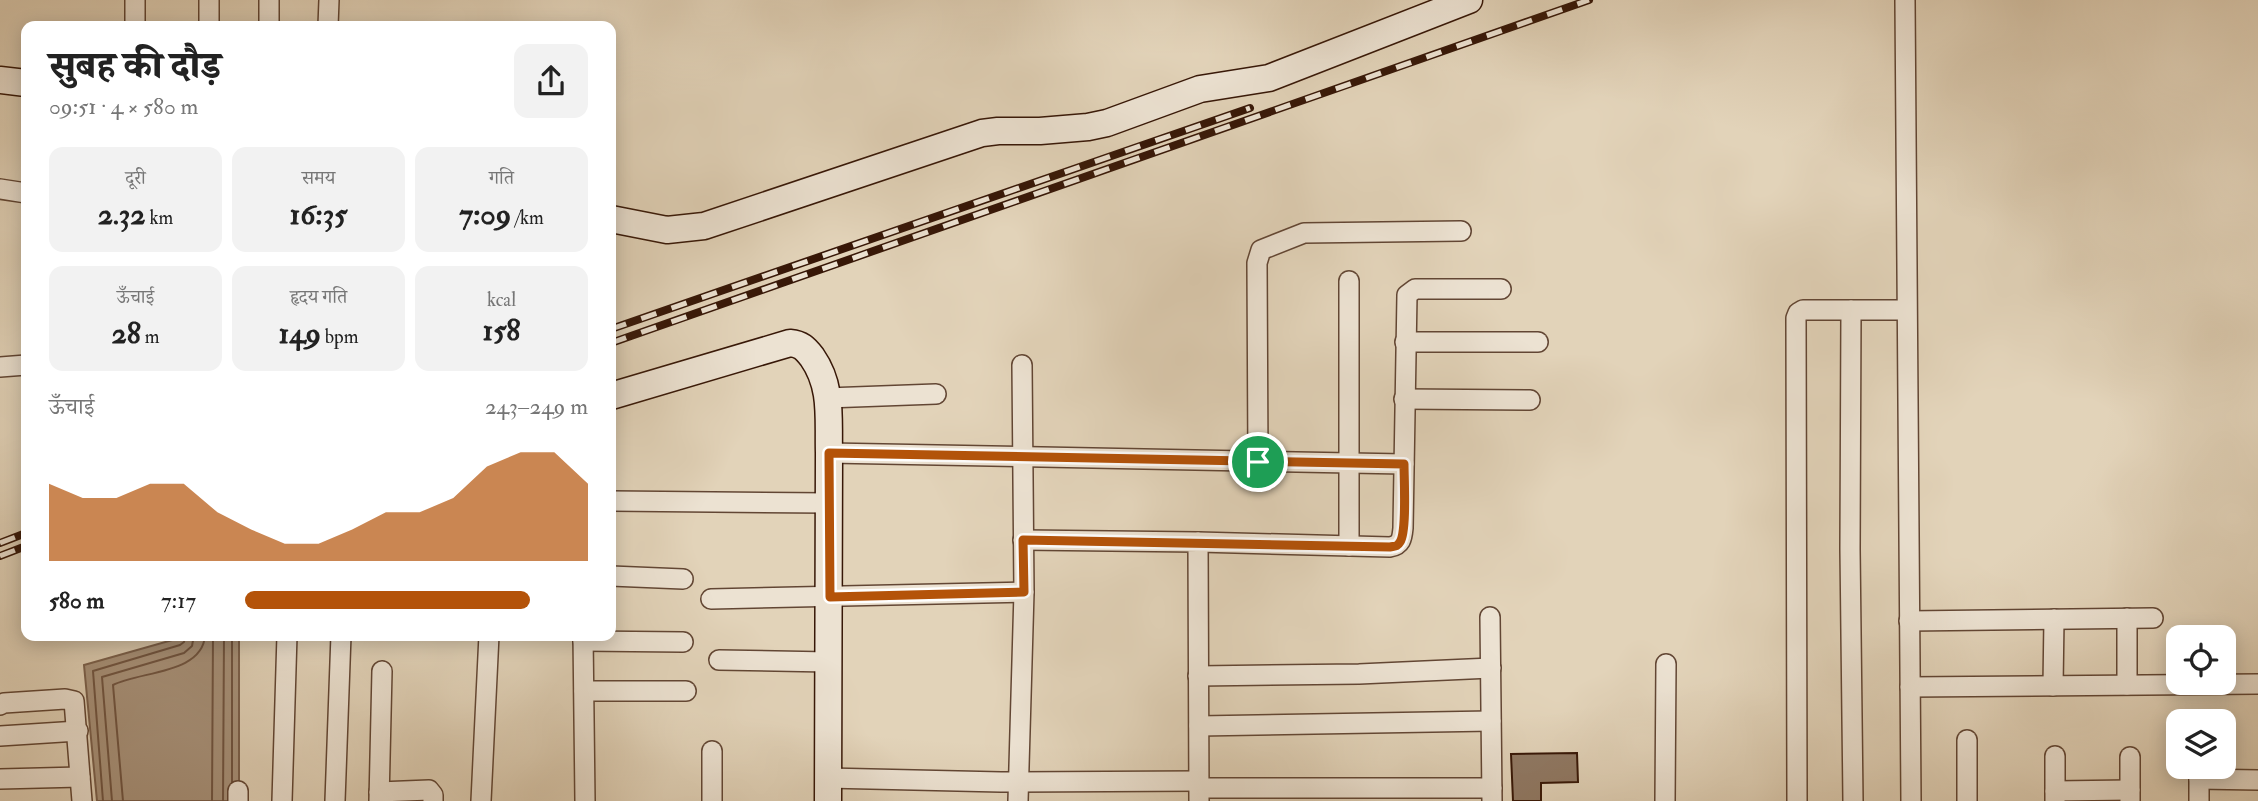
<!DOCTYPE html>
<html lang="hi">
<head>
<meta charset="utf-8">
<style>
  body { margin:0; font-family:"IM FELL Double Pica","Noto Serif Devanagari",serif; background:#f2f2f2; color:#222; height:100vh; display:flex; flex-direction:column; font-size:26px; white-space:nowrap }
  * { box-sizing:border-box; margin:0 }
  p { font-size:23px; color:#767676 }
  .icon { flex:none; width:38px; height:38px; fill:none; stroke:currentColor; stroke-width:2; stroke-linecap:round; stroke-linejoin:round }
  .map { position:relative; flex:1; overflow:hidden }
  .side { position:absolute; left:21px; top:21px; width:595px; height:620px; display:flex; flex-direction:column; background:#fff; border-radius:14px; box-shadow:0 4px 18px #0003 }
  .side>* { flex:none }
  .buttons { position:absolute; left:2166px; top:625px; display:grid; gap:14px }
  .buttons a { display:grid; place-items:center; width:70px; height:70px; border-radius:14px; background:#fff; box-shadow:0 4px 18px #0003; font-size:35px }
  .pin { position:absolute; display:grid; place-items:center; width:60px; height:60px; color:#fff; margin:-30px; border:4px solid #fff; border-radius:50%; box-shadow:0 2px 7px #0007 }
  .round { display:grid; place-items:center; flex:none; width:74px; height:74px; border-radius:14px; background:#f2f2f2 }
  .summary { display:flex; align-items:center; justify-content:space-between; height:119px; padding:0 28px }
  h1 { font-size:38px; font-weight:800; line-height:52px }
  .stats { display:grid; grid-template-columns:repeat(3,1fr); gap:10px; height:119px; padding:7px 28px }
  .stats div { display:grid; align-content:center; border-radius:14px; background:#f2f2f2; text-align:center }
  .stats b { font-size:30px; font-weight:800 }
  .stats small { font-size:19px; font-weight:400 }
  .stats p { font-size:19px }
  .chart { height:196px; padding:14px 28px }
  .chart p { display:flex; justify-content:space-between }
  .chart svg { width:100%; height:126px; margin-top:7px; fill:#b45309; opacity:.7 }
  ul { padding:0 28px; list-style:none; font-size:23px }
  li { display:grid; grid-template-columns:112px 84px 1fr; align-items:center; height:52px }
  li i { height:18px; border-radius:9px; background:#b45309 }
  .map>svg:first-child { display:block }
  .water { fill:#a8937c; stroke:#7b614d; stroke-width:2 }
  .lines { fill:none; stroke-linecap:round; stroke-linejoin:round }
  .shore { stroke:#705542; stroke-width:2 }
  .building { fill:#907964; stroke:#371707; stroke-width:2 }
  .street-casing { stroke:#624634; stroke-width:22 }
  .secondary-casing { stroke:#371707; stroke-width:29 }
  .street { stroke:#ece2d2; stroke-width:19 }
  .secondary { stroke:#ece2d2; stroke-width:26 }
  .rail-casing { stroke:#371707; stroke-width:8 }
  .rail { stroke:#ece2d2; stroke-width:5; stroke-dasharray:16; stroke-linecap:butt }
  .route-casing { stroke:#fff; stroke-width:14 }
  .route { stroke:#b45309; stroke-width:9 }
</style>
</head>
<body>
<div class="map">
<svg width="2258" height="801" viewBox="0 0 2258 801">
  <rect width="100%" height="100%" fill="#e2d3b9"/>
  <filter id="stains"><feTurbulence type="fractalNoise" baseFrequency=".00286" numOctaves="4"/><feColorMatrix values="0 0 0 0 .2 0 0 0 0 .09 0 0 0 0 .02 0 0 0 .5 -.17"/></filter>
  <radialGradient id="worn" r=".72"><stop offset=".6" stop-color="#630" stop-opacity="0"/><stop offset="1" stop-color="#630" stop-opacity=".3"/></radialGradient>
  <!-- water -->
  <path class="water" d="M190 635H239V801H97L84 665Z"/>
  <g class="lines">
    <!-- shore -->
    <g class="shore">
      <path d="M232 782V635"/>
      <path d="M103 801 93 671 180 645 184 642 185 635"/>
      <path d="M112 801 102 677 184 653 192 646 194 635"/>
      <path d="M123 801 113 685C140 671 203 674 205 635"/>
      <path d="M212 801 213 635"/>
      <path d="M223 801 224 635"/>
    </g>
  </g>
  <!-- building -->
  <path class="building" d="M1577 753 1578 782 1541 783V801H1513L1511 754Z"/>
  <g class="lines">
    <defs>
      <g id="street">
        <path d="M1905 1 1911 801"/>
        <path d="M135 26V0"/>
        <path d="M209 26V0"/>
        <path d="M269 26V0"/>
        <path d="M328 26 329 0"/>
        <path d="M0 189 26 193"/>
        <path d="M1349 281V546"/>
        <path d="M1851 310 1850 549 1853 801"/>
        <path d="M1405 342H1538"/>
        <path d="M0 367 26 365"/>
        <path d="M827 398 936 394"/>
        <path d="M1404 399 1530 400"/>
        <path d="M829 453 1404 464"/>
        <path d="M1258 462 1257 263 1261 250 1304 233 1461 231"/>
        <path d="M611 501 828 503"/>
        <path d="M1023 540 1198 542 1199 801"/>
        <path d="M1198 542 1390 547C1401 545 1402 539 1403 528L1407 295 1415 289H1501"/>
        <path d="M611 576 683 579"/>
        <path d="M711 599 1024 592"/>
        <path d="M1490 617 1492 800"/>
        <path d="M2127 618V685"/>
        <path d="M1909 621 2153 618"/>
        <path d="M583 635 585 801"/>
        <path d="M583 641 683 642"/>
        <path d="M719 660 829 662"/>
        <path d="M1198 676 1359 674 1491 668"/>
        <path d="M2053 686 2054 619"/>
        <path d="M1910 687 2258 684"/>
        <path d="M584 691H686"/>
        <path d="M0 705 4 703 65 699 74 701 82 801"/>
        <path d="M1199 726 1491 721"/>
        <path d="M0 736 78 731"/>
        <path d="M1967 740V801"/>
        <path d="M712 751V801"/>
        <path d="M2055 756V801"/>
        <path d="M2130 757V800"/>
        <path d="M2199 767V801"/>
        <path d="M827 778 1001 782 1199 781"/>
        <path d="M0 779 80 777"/>
        <path d="M2199 779 2258 780"/>
        <path d="M1199 788H1492"/>
        <path d="M238 791V801"/>
        <path d="M2055 791 2130 790"/>
        <path d="M379 792 429 790 433 795V801"/>
        <path d="M282 801 287 635"/>
        <path d="M335 801 341 635"/>
        <path d="M379 801 382 671"/>
        <path d="M481 801 489 635"/>
        <path d="M1018 801 1024 592 1022 365"/>
        <path d="M1665 801 1666 664"/>
        <path d="M1797 801 1796 318 1798 313 1803 310H1906"/>
      </g>
      <g id="secondary">
        <path d="M0 80 26 83"/>
        <path d="M611 219 667 230 704 226 982 133 998 131H1040L1088 127 1107 123 1200 89 1269 78 1469 0"/>
        <path d="M611 396 790 343C801 344 805 348 812 357 833 387 828 418 829 453L828 801"/>
      </g>
    </defs>
    <!-- street casing -->
    <use href="#street" class="street-casing"/>
    <!-- secondary casing -->
    <use href="#secondary" class="secondary-casing"/>
    <!-- street -->
    <use href="#street" class="street"/>
    <!-- secondary -->
    <use href="#secondary" class="secondary"/>
    <defs>
      <g id="rail">
        <path d="M611 329 1250 108"/>
        <path d="M611 343 1589 0"/>
        <path d="M0 543 26 533"/>
        <path d="M0 556 26 546"/>
      </g>
    </defs>
    <!-- rail casing -->
    <use href="#rail" class="rail-casing"/>
    <!-- rail -->
    <use href="#rail" class="rail"/>
  </g>
  <g class="lines">
    <defs>
      <path id="route" d="M829 453 1404 464C1404 478 1407 532 1400 542 1397 547 1395 546 1390 547L1023 540 1024 592 830 597Z"/>
    </defs>
    <!-- route casing -->
    <use href="#route" class="route-casing"/>
    <!-- route -->
    <use href="#route" class="route"/>
  </g>
  <rect width="100%" height="100%" filter="url(#stains)"/>
  <rect width="100%" height="100%" fill="url(#worn)"/>
</svg>
<div class="buttons">
<a><svg class="icon" aria-label="locate" viewBox="0 0 24 24"><circle cx="12" cy="12" r="6"/><path d="M12 2v4M12 18v4M2 12h4M18 12h4"/></svg></a>
<a><svg class="icon" aria-label="layers" viewBox="0 0 24 24"><path d="M12 4l9 5-9 5-9-5zM3 14l9 5 9-5"/></svg></a>
</div>
<div class="pin" style="left:1258px;top:462px;background:#1e9e55"><svg class="icon" aria-label="arrive" viewBox="0 0 24 24"><path d="M6 21V4h12l-3 4 3 4H6"/></svg></div>
<section class="side">
<div class="summary"><div><h1>सुबह की दौड़</h1><p>09:51 · 4 × 580 m</p></div><a class="round"><svg class="icon" aria-label="share" viewBox="0 0 24 24"><path d="M12 15V3M7 8l5-5 5 5M5 13v7h14v-7"/></svg></a></div>
<div class="stats">
<div><p>दूरी</p><b>2.32<small> km</small></b></div>
<div><p>समय</p><b>16:35</b></div>
<div><p>गति</p><b>7:09<small> /km</small></b></div>
</div>
<div class="stats">
<div><p>ऊँचाई</p><b>28<small> m</small></b></div>
<div><p>हृदय गति</p><b>149<small> bpm</small></b></div>
<div><p>kcal</p><b>158</b></div>
</div>
<div class="chart"><p><span>ऊँचाई</span>243–249 m</p>
<svg viewBox="0 0 160 44" preserveAspectRatio="none"><path d="M0 44V17L10 22L20 22L30 17L40 17L50 27L60 33L70 38L80 38L90 33L100 27L110 27L120 22L130 11L140 6L150 6L160 17V44z"/></svg>
</div>
<ul>
<li><b>580 m</b>7:17<i style="width:83%"></i></li>
</ul>
</section>
</div>
</body>
</html>
